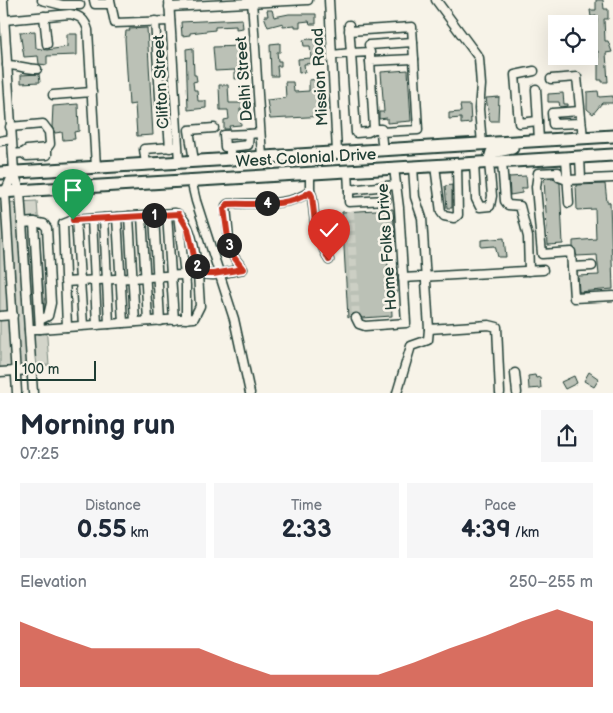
<!DOCTYPE html>
<html lang="en">
<head>
<meta charset="utf-8">
<style>
  body { margin:0; font-family:"Balsamiq Sans",sans-serif; background:#f6f6f7; color:#1f2937; height:100vh; display:flex; flex-direction:column; font-size:19px; white-space:nowrap }
  * { box-sizing:border-box; margin:0 }
  p { font-size:16px; color:#747a83 }
  .icon { flex:none; width:28px; height:28px; fill:none; stroke:currentColor; stroke-width:2; stroke-linecap:round; stroke-linejoin:round }
  .map { position:relative; height:393px; overflow:hidden }
  .panel { display:flex; flex-direction:column; background:#fff; flex:1 }
  .panel>* { flex:none }
  .fabs { position:absolute; left:548px; top:15px; display:grid; gap:10px }
  .fabs a { display:grid; place-items:center; width:50px; height:50px; border-radius:0px; background:#fff; box-shadow:0 5px 20px #0002; font-size:25px }
  .scale { position:absolute; left:15px; bottom:12px; width:81px; box-sizing:border-box; padding-left:5px; border:2px solid #1f3d34; border-top:0; font-size:14px; line-height:18px; white-space:nowrap; color:#1f3d34; -webkit-text-stroke:4px #f7f3e8; paint-order:stroke }
  .pin { position:absolute; display:grid; place-items:center; width:42px; height:42px; color:#fff; margin:-51px -21px; border-radius:50% 50% 50% 0; rotate:-45deg; box-shadow:0 0 5px #0007 }
  .pin .icon { rotate:45deg }
  .km { position:absolute; width:25px; height:25px; margin:-12px; border-radius:50%; background:#222; color:#fff; font-size:14px; line-height:25px; text-align:center }
  .round { display:grid; place-items:center; flex:none; width:52px; height:52px; border-radius:0px; background:#f6f6f7 }
  .headline { display:flex; align-items:center; justify-content:space-between; height:85px; padding:0 20px }
  h1 { font-size:28px; font-weight:700; line-height:38px }
  .metrics { display:grid; grid-template-columns:repeat(3,1fr); gap:8px; height:85px; padding:5px 20px }
  .metrics div { display:grid; align-content:center; border-radius:0px; background:#f6f6f7; text-align:center }
  .metrics b { font-size:25px; font-weight:700 }
  .metrics small { font-size:14px; font-weight:400 }
  .metrics p { font-size:14px }
  .chart { height:140px; padding:10px 20px }
  .chart p { display:flex; justify-content:space-between }
  .chart svg { width:100%; height:90px; margin-top:5px; fill:#c8321e; opacity:.7 }
  .map>svg:first-child { display:block }
  .green { fill:#d3d5ca; stroke:#79897f }
  .building { fill:#bbc1b6; stroke:#1f3d34 }
  .lines { fill:none; stroke-linecap:round; stroke-linejoin:round }
  .minor-tunnel { stroke:#cccfc4; stroke-width:8; stroke-dasharray:8 4; stroke-linecap:butt }
  .minor-casing { stroke:#1f3d34; stroke-width:11 }
  .highway-casing { stroke:#1f3d34; stroke-width:15 }
  .minor { stroke:#f7f3e8; stroke-width:8 }
  .highway { stroke:#f7f3e8; stroke-width:11 }
  .route-casing { stroke:#fff; stroke-width:10 }
  .route { stroke:#c8321e; stroke-width:6 }
  .labels { text-anchor:middle; stroke-width:5; stroke-linejoin:round; paint-order:stroke }
  .street-label { font-size:16px; fill:#1f3d34; stroke:#f7f3e8 }
</style>
</head>
<body>
<div class="map">
<svg width="613" height="393" viewBox="0 0 613 393">
  <rect width="100%" height="100%" fill="#f7f3e8"/>
  <filter id="ink" filterUnits="userSpaceOnUse"><feTurbulence type="fractalNoise" baseFrequency=".02" numOctaves="2"/><feDisplacementMap in="SourceGraphic" scale="10" xChannelSelector="R" yChannelSelector="G"/><feConvolveMatrix kernelMatrix="1 2 1 2 8 2 1 2 1" color-interpolation-filters="sRGB"/></filter>
  <g filter="url(#ink)">
    <!-- green -->
    <path class="green" d="M37 201 49 365 0 368V203Z"/>
    <!-- building -->
    <g class="building">
      <path d="M596 0H603L604 9H608V19H604L605 41H608L612 52 606 53 608 82H602V80H598V51L594 52 597 20 596 16 591 17 590 10H596Z"/>
      <path d="M267 10H272L274 17 289 14H316V24H310L309 21 300 22V27H295V25L283 26V23L268 27 264 16H268Z"/>
      <path d="M242 19 243 28 236 29V26L215 27V30L190 33V35L182 36 181 22Z"/>
      <path d="M147 28 153 135 137 136 135 104 129 105 125 39 126 31H130L129 29Z"/>
      <path d="M35 31 36 48 47 50 67 47V34H77V55L47 56V65L39 64 38 56 24 57 20 32Z"/>
      <path d="M309 39 317 40 319 63 304 64 305 72 299 73 298 59 311 58 310 46H304L303 40Z"/>
      <path d="M280 43V52H277L278 61H281V66H277L278 76H271L270 44Z"/>
      <path d="M241 46 242 78 235 79V70L215 71 213 47Z"/>
      <path d="M193 48 194 75H196L197 81 193 82 194 90H197L198 101H206V108L188 110 186 49Z"/>
      <path d="M408 70 411 121 387 123V118L379 119V112H384L381 72Z"/>
      <path d="M39 74 40 82 21 83V75Z"/>
      <path d="M320 79 318 104H325L326 116 270 119 267 100 286 98 285 82H293L294 92 309 91V80Z"/>
      <path d="M219 85H228L229 103H247V109H240L241 125 229 126 230 129H224V120L229 119 228 110H220Z"/>
      <path d="M598 91 599 97 613 96V103H602L593 114 587 109V92Z"/>
      <path d="M563 93 564 104H568V106L560 107 559 102H548V94Z"/>
      <path d="M499 97 498 121H490L486 98Z"/>
      <path d="M78 104 79 131 74 132 75 139 63 140 62 132 55 133 52 127 53 106Z"/>
      <path d="M460 105H470L471 123 461 124V118L449 119V113L461 112Z"/>
      <path d="M526 176 527 188H522V193L510 195 509 177Z"/>
      <path d="M546 178H553L560 183 563 244 548 245 544 180Z"/>
      <path d="M605 184 607 202H610L613 289 579 292 578 276 599 275 597 255 577 256 573 247V241L596 239 595 209 577 210 576 185Z"/>
      <path d="M452 185V208H447L445 186Z"/>
      <path d="M393 209 395 239H386L388 268H397L398 292H391L392 316 362 318 356 312 348 318 342 212Z"/>
      <path d="M504 238 506 257H498L495 246 481 247V240Z"/>
      <path d="M589 372 599 379 594 387 584 381Z"/>
      <path d="M535 375 536 378 540 377 541 388 529 389 528 376Z"/>
      <path d="M574 376 577 383 565 389 561 382Z"/>
    </g>
    <g class="lines">
      <!-- minor-tunnel -->
      <path class="minor-tunnel" d="M350 211 356 318"/>
      <defs>
        <g id="minor">
          <path d="M3 0 14 172 20 191 33 393"/>
          <path d="M42 0 62 5H80"/>
          <path d="M94 0 95 4H110"/>
          <path d="M110 0 115 23 170 21"/>
          <path d="M169 0 179 162"/>
          <path d="M252 0 262 157"/>
          <path d="M329 0 337 152"/>
          <path d="M436 0 479 58 481 85 479 109 482 144"/>
          <path d="M169 7 308 0"/>
          <path d="M44 16 47 44"/>
          <path d="M4 20 70 14C81 16 85 20 88 30L96 167"/>
          <path d="M155 21 161 112 168 122 170 148"/>
          <path d="M349 25 351 53 370 52V61"/>
          <path d="M349 31 412 27 414 59"/>
          <path d="M369 45 413 42"/>
          <path d="M332 55 351 53 356 133 368 132 374 129"/>
          <path d="M7 65C18 65 26 69 37 69"/>
          <path d="M534 71 515 75 519 123 538 121"/>
          <path d="M551 79 577 77 583 138"/>
          <path d="M536 89 539 140"/>
          <path d="M53 95 92 92"/>
          <path d="M580 111 552 113 553 124 581 123"/>
          <path d="M10 127 43 124 49 132 50 144 47 148V155L27 156 23 153 13 154"/>
          <path d="M381 132 418 130 414 59 370 61 374 129H381C381 136 382 143 383 150"/>
          <path d="M0 141 11 139"/>
          <path d="M230 147H225L224 135 249 134"/>
          <path d="M23 153 27 150 47 148"/>
          <path d="M580 157 581 179"/>
          <path d="M566 158 569 203"/>
          <path d="M230 159V147L248 145 249 134 260 133"/>
          <path d="M194 161 189 130 214 128"/>
          <path d="M502 162 505 201 508 205 520 206 528 237 529 271"/>
          <path d="M474 163 476 199 480 207 490 206 492 196 489 162"/>
          <path d="M146 164 144 149 173 147"/>
          <path d="M435 166 441 212 444 216 454 218 458 215 457 164"/>
          <path d="M348 171 349 190 396 185"/>
          <path d="M14 172 5 192 17 393"/>
          <path d="M613 178 567 180 559 177 558 172 538 173 536 187 542 254 571 252 574 298 613 296"/>
          <path d="M191 180 196 201 234 319 250 393"/>
          <path d="M349 190V202L386 200 385 188"/>
          <path d="M310 191 312 196 316 232 329 260"/>
          <path d="M167 214 174 320"/>
          <path d="M178 214 186 285V319"/>
          <path d="M154 215 160 321"/>
          <path d="M129 216 135 322"/>
          <path d="M142 216 148 321"/>
          <path d="M117 217 123 323"/>
          <path d="M104 218 109 324"/>
          <path d="M92 219 97 325"/>
          <path d="M76 220 83 325"/>
          <path d="M34 222 44 224 47 228 51 303 48 316 40 320"/>
          <path d="M22 223 34 222 40 329H29"/>
          <path d="M572 267 592 266"/>
          <path d="M403 278 543 270"/>
          <path d="M65 282 198 274 200 306 194 318 67 327 63 224 73 220 175 213C192 218 196 258 198 274L213 275 243 269 230 252 226 206 228 204C254 202 289 208 310 191V173"/>
          <path d="M0 316 13 315"/>
          <path d="M356 318 359 324 365 326 406 323 399 208 394 168"/>
          <path d="M40 329 67 327"/>
          <path d="M429 329 489 325 497 327 500 393"/>
          <path d="M0 372 32 370"/>
          <path d="M515 373 517 393"/>
          <path d="M397 393 411 346 428 340 429 329 422 218 415 197 413 167"/>
        </g>
        <g id="highway">
          <path d="M489 162 492 152 512 148"/>
          <path d="M0 173 613 136"/>
          <path d="M0 192 613 155"/>
        </g>
      </defs>
      <!-- minor casing -->
      <use href="#minor" class="minor-casing"/>
      <!-- highway casing -->
      <use href="#highway" class="highway-casing"/>
      <!-- minor -->
      <use href="#minor" class="minor"/>
      <!-- highway -->
      <use href="#highway" class="highway"/>
    </g>
  </g>
  <g class="lines" filter="url(#ink)">
    <defs>
      <path id="route" d="M73 220 179 214 188 229 198 274H213L243 269 230 252 224 209 228 204C254 203 289 208 310 192L312 196 316 232 329 260"/>
    </defs>
    <!-- route casing -->
    <use href="#route" class="route-casing"/>
    <!-- route -->
    <use href="#route" class="route"/>
  </g>
  <g class="labels">
    <!-- street labels -->
    <g class="street-label">
      <text transform="translate(319 77) rotate(-93)" y="6">Mission Road</text>
      <text transform="translate(243 79) rotate(-94)" y="6">Delhi Street</text>
      <text transform="translate(160 82) rotate(-93)" y="6">Clifton Street</text>
      <text transform="translate(306 157) rotate(-3)" y="6">West Colonial Drive</text>
      <text transform="translate(386 247) rotate(-94)" y="6">Home Folks Drive</text>
    </g>
  </g>
</svg>
<div class="fabs">
<a><svg class="icon" aria-label="locate" viewBox="0 0 24 24"><circle cx="12" cy="12" r="6"/><path d="M12 2v4M12 18v4M2 12h4M18 12h4"/></svg></a>
</div>
<div class="scale">100 m</div>
<div class="pin" style="left:73px;top:220px;background:#1e9e55"><svg class="icon" aria-label="arrive" viewBox="0 0 24 24"><path d="M6 21V4h12l-3 4 3 4H6"/></svg></div>
<div class="pin" style="left:329px;top:260px;background:#d93025"><svg class="icon" aria-label="check" viewBox="0 0 24 24"><path d="M5 12l5 5 9-10"/></svg></div>
<b class="km" style="left:154px;top:215px">1</b>
<b class="km" style="left:197px;top:266px">2</b>
<b class="km" style="left:229px;top:245px">3</b>
<b class="km" style="left:267px;top:203px">4</b>
</div>
<section class="panel">
<div class="headline"><div><h1>Morning run</h1><p>07:25</p></div><a class="round"><svg class="icon" aria-label="share" viewBox="0 0 24 24"><path d="M12 15V3M7 8l5-5 5 5M5 13v7h14v-7"/></svg></a></div>
<div class="metrics">
<div><p>Distance</p><b>0.55<small> km</small></b></div>
<div><p>Time</p><b>2:33</b></div>
<div><p>Pace</p><b>4:39<small> /km</small></b></div>
</div>
<div class="chart"><p><span>Elevation</span>250–255 m</p>
<svg viewBox="0 0 160 44" preserveAspectRatio="none"><path d="M0 44V12L10 19L20 25L30 25L40 25L50 25L60 32L70 38L80 38L90 38L100 38L110 32L120 25L130 19L140 12L150 6L160 12V44z"/></svg>
</div>
</section>
</body>
</html>
